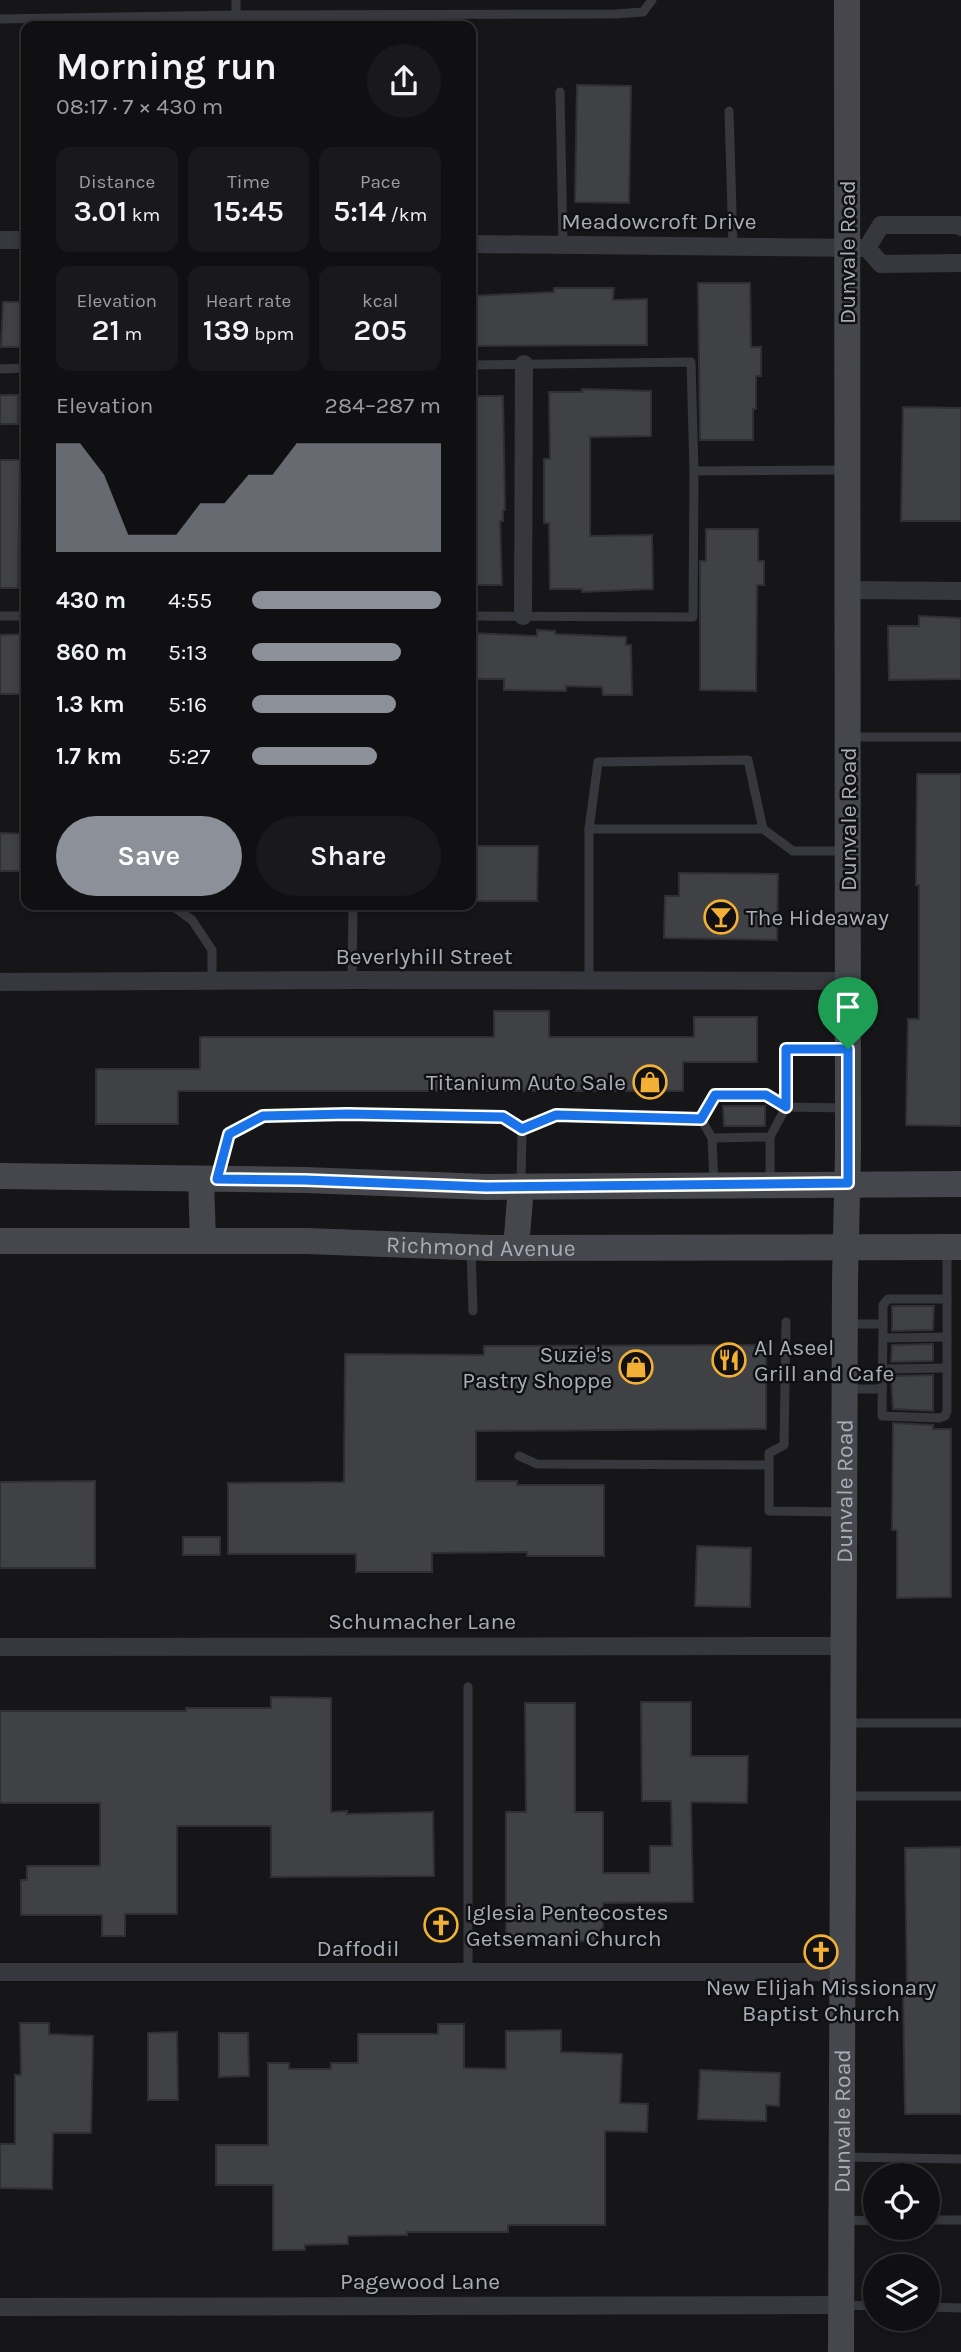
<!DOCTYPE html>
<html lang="en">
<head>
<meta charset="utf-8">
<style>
  body { margin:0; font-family:Karla,sans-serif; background:#19191b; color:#f1f3f6; height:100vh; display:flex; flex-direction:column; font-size:26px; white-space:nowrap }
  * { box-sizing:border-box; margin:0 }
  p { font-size:23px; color:#9c9d9f }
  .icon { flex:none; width:38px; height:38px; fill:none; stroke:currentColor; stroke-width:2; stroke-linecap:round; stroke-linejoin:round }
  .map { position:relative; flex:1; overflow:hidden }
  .drawer { position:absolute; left:21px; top:21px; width:455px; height:889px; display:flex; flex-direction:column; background:#101012; border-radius:14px; box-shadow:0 4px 10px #0003,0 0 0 2px #303032 }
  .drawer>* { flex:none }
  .buttons { position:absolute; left:863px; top:2163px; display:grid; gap:14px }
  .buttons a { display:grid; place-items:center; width:77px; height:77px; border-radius:50%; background:#101012; box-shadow:0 4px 10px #0003,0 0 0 2px #303032; font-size:35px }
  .pin { position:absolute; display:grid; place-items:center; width:60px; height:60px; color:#fff; margin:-72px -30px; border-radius:50% 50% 50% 0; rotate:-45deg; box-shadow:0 0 7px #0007 }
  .pin .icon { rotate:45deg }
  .round { display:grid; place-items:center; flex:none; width:74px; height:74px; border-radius:37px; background:#19191b }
  .summary { display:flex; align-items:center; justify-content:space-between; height:119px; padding:0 35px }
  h1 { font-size:38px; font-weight:600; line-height:52px }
  .figures { display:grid; grid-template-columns:repeat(3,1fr); gap:10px; height:119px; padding:7px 35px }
  .figures div { display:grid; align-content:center; border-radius:14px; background:#19191b; text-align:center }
  .figures b { font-size:30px; font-weight:600 }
  .figures small { font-size:19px; font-weight:400 }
  .figures p { font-size:19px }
  .chart { height:196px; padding:14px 35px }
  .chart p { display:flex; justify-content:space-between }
  .chart svg { width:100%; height:126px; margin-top:7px; fill:#8c9099; opacity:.7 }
  .action { display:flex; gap:14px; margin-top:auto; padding:14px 35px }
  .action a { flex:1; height:80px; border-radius:42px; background:#8c9099; color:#fff; font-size:28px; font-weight:600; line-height:80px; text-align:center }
  .action a+a { background:#19191b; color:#f1f3f6 }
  ul { padding:0 35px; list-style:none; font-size:23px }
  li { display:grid; grid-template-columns:112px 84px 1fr; align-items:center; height:52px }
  li i { height:18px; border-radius:9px; background:#8c9099 }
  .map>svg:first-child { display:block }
  .building { fill:#404145; stroke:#303034; stroke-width:2 }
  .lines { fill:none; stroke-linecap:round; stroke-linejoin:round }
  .lane { stroke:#37383d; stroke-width:9 }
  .street { stroke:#37383d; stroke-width:18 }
  .secondary { stroke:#45474d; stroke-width:26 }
  .route-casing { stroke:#fff; stroke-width:14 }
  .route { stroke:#1a73e8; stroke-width:9 }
  .labels { text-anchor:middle; stroke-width:5; stroke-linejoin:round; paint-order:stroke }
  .street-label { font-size:23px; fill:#a8adb8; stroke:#111113 }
  .poi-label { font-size:23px; fill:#a8adb8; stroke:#111113; text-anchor:start }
</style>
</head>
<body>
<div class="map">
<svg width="961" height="2352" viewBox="0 0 961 2352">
  <rect width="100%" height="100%" fill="#161618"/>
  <!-- building -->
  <g class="building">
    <path d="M577 85 631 86 629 203 575 202Z"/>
    <path d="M698 283H750L751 347H761V376H756V409H753V440H700Z"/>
    <path d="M554 288H614L613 300 647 299V345L471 346V296L554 292Z"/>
    <path d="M3 302H26V347H1Z"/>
    <path d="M582 389 651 391V436L590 437V536L652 535 653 589 582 592V589H550L549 523H544V459H550L549 392H582Z"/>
    <rect x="0" y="395" width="18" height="29"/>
    <path d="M471 396H503L505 510H503V521H500L502 585H471Z"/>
    <path d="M903 407 961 408V521H901Z"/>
    <path d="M0 460H20L18 588H0Z"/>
    <path d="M706 529H758V561H764V585H757L756 691 700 690V561H706Z"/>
    <path d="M919 616 961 618V679L889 680 888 626H919Z"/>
    <path d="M537 630 555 631V634L626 637V645H631L632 695H603L602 687 566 686V691L504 690V679H471V633L537 636Z"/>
    <path d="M26 634V694H0V635Z"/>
    <path d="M917 774H961V1126L906 1125 908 1019H919V885H916Z"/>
    <path d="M0 833 26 834V871H0Z"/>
    <path d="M471 846H538L537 901H471Z"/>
    <path d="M679 873 778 874 777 940 664 938 665 896H679Z"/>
    <path d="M494 1011H549V1037H694V1017H757V1062H683V1091H178V1124H96V1069H200V1037H494Z"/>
    <path d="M723 1106H765V1126H724Z"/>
    <path d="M892 1306H934L933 1330 892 1331Z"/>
    <path d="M933 1344V1361L891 1362 892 1345Z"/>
    <path d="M766 1345V1429L476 1431V1481H517V1485H604V1556H527V1552L432 1553V1572H356V1554H228V1483L344 1482 345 1354 484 1355V1346Z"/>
    <path d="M933 1375V1411L893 1409 891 1376Z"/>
    <path d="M893 1423 933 1425V1429H951V1597L897 1598V1530H892Z"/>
    <path d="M95 1481V1568H0V1482Z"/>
    <rect x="183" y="1537" width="37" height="18"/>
    <path d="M697 1546 751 1548 750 1607 695 1606Z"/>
    <path d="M271 1697 331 1698V1812L347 1811V1814L433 1812 434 1876 271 1877V1826H177V1914H125V1936H102V1915H21V1880H27V1866H100V1803H0V1711H186V1708H271Z"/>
    <path d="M641 1702H691V1756H748L747 1803 691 1802 693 1902 603 1903V1941H506V1812H526L525 1703H575V1812H603V1873H650V1846H672L671 1801H642Z"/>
    <path d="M961 1847V2114H905L903 1993H907L905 1848Z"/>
    <path d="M20 2023H49V2034L93 2036 91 2133H53L52 2189 0 2188V2144H15V2075H21Z"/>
    <path d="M438 2024H464V2068L506 2069V2031L561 2030V2052L622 2054 620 2103 648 2104 647 2132 605 2131V2225H508V2232H407V2235L348 2236V2244L305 2245V2250H273V2185H216V2145H268V2063H289V2069H331V2063H358V2034H438Z"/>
    <path d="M177 2032 178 2100H148V2033Z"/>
    <path d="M219 2033H248L249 2076 219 2077Z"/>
    <path d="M700 2070 780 2073 779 2106 766 2105V2121L698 2119Z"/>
  </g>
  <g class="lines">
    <!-- lane -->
    <g class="lane">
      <path d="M236 15 616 14 643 12 652 0"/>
      <path d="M0 19 236 15V0"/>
      <path d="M560 92 563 245"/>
      <path d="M729 111 733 246"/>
      <path d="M471 365 691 362 694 471 693 617 471 616"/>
      <path d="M0 369 26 368"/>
      <path d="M694 471 843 470"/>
      <path d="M0 616H26"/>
      <path d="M851 737H961"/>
      <path d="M589 829 598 762 748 760 763 829"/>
      <path d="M171 905 192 920 212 950V981"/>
      <path d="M352 980 353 905"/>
      <path d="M589 980V829H763L793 851H846"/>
      <path d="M846 1108 786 1107V1049H846"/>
      <path d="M701 1119 715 1095H766L786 1107 770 1137 712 1138"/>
      <path d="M522 1129 556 1115 701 1119 712 1138 714 1184"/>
      <path d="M217 1177 229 1134 263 1116 347 1114 503 1117 522 1129 521 1183"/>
      <path d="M770 1181V1137"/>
      <path d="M471 1250 473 1311"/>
      <path d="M786 1322 784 1445 769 1453V1511L843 1512"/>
      <path d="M847 1324H883L882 1416 939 1418 945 1416 947 1411V1251"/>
      <path d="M883 1324V1305L888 1299H947"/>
      <path d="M883 1338 947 1337"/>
      <path d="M883 1369 947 1368"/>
      <path d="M845 1389H882"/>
      <path d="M519 1456 537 1464 769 1465"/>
      <path d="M468 1687V1973"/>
      <path d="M845 1723H961"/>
      <path d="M845 1796H961"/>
      <path d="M843 2157 961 2159"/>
      <path d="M845 2220 875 2221"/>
      <path d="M928 2220H961"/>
      <path d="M843 2305 875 2306"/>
      <path d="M928 2307 961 2308"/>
    </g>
    <!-- street -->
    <g class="street">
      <path d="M0 240H26"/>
      <path d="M471 244 867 248 881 264 961 263"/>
      <path d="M867 248 881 225H959L961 227"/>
      <path d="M848 590 961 591"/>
      <path d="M523 616 524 364"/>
      <path d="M0 982 352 980 848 981"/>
      <path d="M0 1647 844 1646"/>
      <path d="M0 1972H842"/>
      <path d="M0 2307 841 2305"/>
    </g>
    <!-- secondary -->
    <g class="secondary">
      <path d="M0 1176 305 1180 486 1187 961 1184"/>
      <path d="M201 1179 203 1241"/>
      <path id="s1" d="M0 1241H307L489 1248 961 1247"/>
      <path d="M516 1248 521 1187"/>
      <path id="s2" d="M841 2352 845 1280 848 1152 847 0"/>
    </g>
  </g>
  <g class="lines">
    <defs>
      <path id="route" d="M786 1049H848V1183L486 1187 304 1180 217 1179 229 1134 263 1116 347 1114 503 1117 522 1129 556 1115 701 1119 715 1095H766L786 1107Z"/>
    </defs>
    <!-- route casing -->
    <use href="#route" class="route-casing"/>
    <!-- route -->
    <use href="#route" class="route"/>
  </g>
  <!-- icons -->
  <defs>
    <symbol id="bar-ring" viewBox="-11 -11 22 22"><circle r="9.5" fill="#111113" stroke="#f2b134" stroke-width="1.5"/><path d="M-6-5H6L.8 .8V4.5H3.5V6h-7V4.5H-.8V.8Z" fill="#f2b134"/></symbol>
    <symbol id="shop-ring" viewBox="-11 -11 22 22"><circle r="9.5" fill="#111113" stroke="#f2b134" stroke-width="1.5"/><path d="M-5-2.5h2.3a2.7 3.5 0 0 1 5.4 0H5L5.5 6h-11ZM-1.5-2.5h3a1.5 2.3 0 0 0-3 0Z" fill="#f2b134"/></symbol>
    <symbol id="restaurant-ring" viewBox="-11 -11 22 22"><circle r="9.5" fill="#111113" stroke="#f2b134" stroke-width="1.5"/><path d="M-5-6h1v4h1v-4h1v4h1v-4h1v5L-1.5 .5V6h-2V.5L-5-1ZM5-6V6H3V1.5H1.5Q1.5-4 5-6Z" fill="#f2b134"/></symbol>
    <symbol id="church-ring" viewBox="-11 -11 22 22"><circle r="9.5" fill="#111113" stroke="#f2b134" stroke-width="1.5"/><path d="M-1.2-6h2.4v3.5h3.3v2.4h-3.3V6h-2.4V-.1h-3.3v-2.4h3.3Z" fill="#f2b134"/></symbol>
  </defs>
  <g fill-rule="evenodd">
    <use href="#bar-ring" x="702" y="898" width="38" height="38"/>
    <use href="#shop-ring" x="631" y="1063" width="38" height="38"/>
    <use href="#restaurant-ring" x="710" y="1341" width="38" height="38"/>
    <use href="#shop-ring" x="617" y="1348" width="38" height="38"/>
    <use href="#church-ring" x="422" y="1906" width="38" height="38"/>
    <use href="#church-ring" x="802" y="1933" width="38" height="38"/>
  </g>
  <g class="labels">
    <!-- street labels -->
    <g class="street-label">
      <text x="659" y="229">Meadowcroft Drive</text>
      <text transform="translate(847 252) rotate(-90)" y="8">Dunvale Road</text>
      <text transform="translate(848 819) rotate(-90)" y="8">Dunvale Road</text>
      <text x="424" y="964">Beverlyhill Street</text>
      <text dy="8" stroke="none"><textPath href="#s1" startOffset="481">Richmond Avenue</textPath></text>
      <text dy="8" stroke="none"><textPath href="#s2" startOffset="861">Dunvale Road</textPath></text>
      <text x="422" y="1629">Schumacher Lane</text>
      <text x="358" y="1956">Daffodil</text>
      <text dy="8" stroke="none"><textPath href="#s2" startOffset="231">Dunvale Road</textPath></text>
      <text x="420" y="2289">Pagewood Lane</text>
    </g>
    <!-- poi labels -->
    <g class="poi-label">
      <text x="746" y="925">The Hideaway</text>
      <text x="626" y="1090" text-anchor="end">Titanium Auto Sale</text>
      <text x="754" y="1355">Al Aseel<tspan x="754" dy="26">Grill and Cafe</tspan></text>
      <text x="612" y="1362" text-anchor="end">Suzie's<tspan x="612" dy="26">Pastry Shoppe</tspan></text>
      <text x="466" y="1920">Iglesia Pentecostes<tspan x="466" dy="26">Getsemani Church</tspan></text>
      <text x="821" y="1995" text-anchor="middle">New Elijah Missionary<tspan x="821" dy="26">Baptist Church</tspan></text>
    </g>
  </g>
</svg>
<div class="buttons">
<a><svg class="icon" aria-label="locate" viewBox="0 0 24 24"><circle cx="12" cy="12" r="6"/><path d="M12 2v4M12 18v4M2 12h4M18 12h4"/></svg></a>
<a><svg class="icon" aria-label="layers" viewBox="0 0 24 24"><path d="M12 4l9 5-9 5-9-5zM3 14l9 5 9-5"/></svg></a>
</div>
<div class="pin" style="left:848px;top:1049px;background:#1e9e55"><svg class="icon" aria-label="arrive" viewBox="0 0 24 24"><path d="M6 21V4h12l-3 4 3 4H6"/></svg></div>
<section class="drawer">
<div class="summary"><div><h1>Morning run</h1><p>08:17 · 7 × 430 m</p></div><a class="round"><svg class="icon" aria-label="share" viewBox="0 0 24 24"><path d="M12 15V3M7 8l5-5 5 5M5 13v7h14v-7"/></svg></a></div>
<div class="figures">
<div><p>Distance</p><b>3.01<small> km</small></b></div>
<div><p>Time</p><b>15:45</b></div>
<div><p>Pace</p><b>5:14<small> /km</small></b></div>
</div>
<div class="figures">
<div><p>Elevation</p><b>21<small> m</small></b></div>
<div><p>Heart rate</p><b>139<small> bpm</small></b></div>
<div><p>kcal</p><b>205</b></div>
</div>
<div class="chart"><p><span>Elevation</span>284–287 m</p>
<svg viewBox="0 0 160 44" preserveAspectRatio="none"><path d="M0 44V6L10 6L20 17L30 38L40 38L50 38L60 27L70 27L80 17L90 17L100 6L110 6L120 6L130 6L140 6L150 6L160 6V44z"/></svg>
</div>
<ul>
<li><b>430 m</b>4:55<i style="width:100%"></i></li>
<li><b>860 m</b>5:13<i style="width:79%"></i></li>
<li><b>1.3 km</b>5:16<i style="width:76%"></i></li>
<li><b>1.7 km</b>5:27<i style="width:66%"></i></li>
</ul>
<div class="action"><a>Save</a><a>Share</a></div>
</section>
</div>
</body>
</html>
